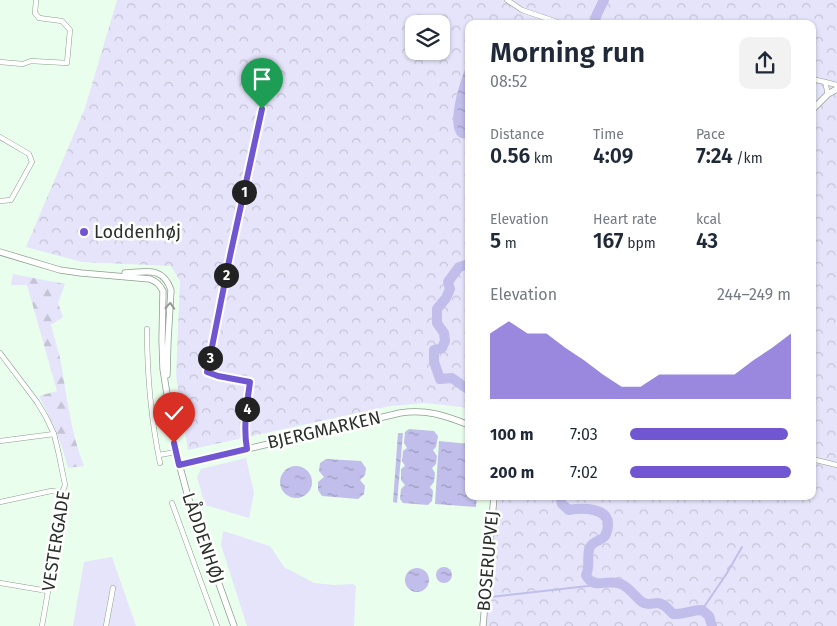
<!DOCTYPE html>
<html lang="en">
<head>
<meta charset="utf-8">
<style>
  body { margin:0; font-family:"Fira Sans",sans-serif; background:#f2f2f3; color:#1f2937; height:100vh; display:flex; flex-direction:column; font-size:19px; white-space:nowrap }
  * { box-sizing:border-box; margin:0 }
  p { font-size:16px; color:#747a83 }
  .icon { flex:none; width:28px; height:28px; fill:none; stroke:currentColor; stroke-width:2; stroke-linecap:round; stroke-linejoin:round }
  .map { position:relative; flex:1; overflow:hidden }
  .drawer { position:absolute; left:465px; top:20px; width:351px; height:480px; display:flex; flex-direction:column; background:#fff; border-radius:10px; box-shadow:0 1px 4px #0004 }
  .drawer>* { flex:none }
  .tools { position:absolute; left:405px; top:15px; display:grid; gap:10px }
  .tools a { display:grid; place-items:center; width:45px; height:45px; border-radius:10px; background:#fff; box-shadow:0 1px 4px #0004; font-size:25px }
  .pin { position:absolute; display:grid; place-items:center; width:42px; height:42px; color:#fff; margin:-51px -21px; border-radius:50% 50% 50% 0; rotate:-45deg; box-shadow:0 0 5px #0007 }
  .pin .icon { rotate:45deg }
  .km { position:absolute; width:25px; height:25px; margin:-12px; border-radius:50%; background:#222; color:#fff; font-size:14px; line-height:25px; text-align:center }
  .round { display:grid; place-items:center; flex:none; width:52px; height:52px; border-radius:10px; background:#f2f2f3 }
  .headline { display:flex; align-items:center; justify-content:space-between; height:85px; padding:0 25px }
  h1 { font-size:28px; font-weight:600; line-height:38px }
  .figures { display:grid; grid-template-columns:repeat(3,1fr); gap:8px; height:85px; padding:5px 25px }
  .figures div { display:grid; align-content:center }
  .figures b { font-size:21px; font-weight:600 }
  .figures small { font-size:14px; font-weight:400 }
  .figures p { font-size:14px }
  .chart { height:140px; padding:10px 25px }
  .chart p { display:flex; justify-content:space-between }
  .chart svg { width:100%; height:90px; margin-top:5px; fill:#7057d1; opacity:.7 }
  ul { padding:0 25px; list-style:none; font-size:16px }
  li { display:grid; grid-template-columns:80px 60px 1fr; align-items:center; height:38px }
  li i { height:12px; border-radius:6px; background:#7057d1 }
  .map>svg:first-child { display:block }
  .green { fill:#e5e4fa }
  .forest { fill:url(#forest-firs) }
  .park { fill:url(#park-crowns); fill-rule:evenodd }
  .water { fill:url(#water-ripples) }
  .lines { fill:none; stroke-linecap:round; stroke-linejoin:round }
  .stream { stroke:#c1beeb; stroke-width:2 }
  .river { stroke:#c1beeb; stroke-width:10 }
  .minor-casing { stroke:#8c9e8e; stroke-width:5.5 }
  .tertiary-casing { stroke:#8c9e8e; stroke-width:7 }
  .minor { stroke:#fff; stroke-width:4.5 }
  .tertiary { stroke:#fff; stroke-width:5.5 }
  .oneway { stroke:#949895 }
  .route-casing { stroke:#fff; stroke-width:10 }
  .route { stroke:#7057d1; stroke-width:6 }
  .poi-dot { fill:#7057d1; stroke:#fff; stroke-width:2 }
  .labels { text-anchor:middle; stroke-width:5; stroke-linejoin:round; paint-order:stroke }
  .poi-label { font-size:18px; fill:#2a312b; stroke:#fff; text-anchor:start }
  .street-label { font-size:18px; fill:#2a312b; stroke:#fff }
</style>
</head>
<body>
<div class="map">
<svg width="837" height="626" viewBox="0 0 837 626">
  <defs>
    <pattern id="forest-firs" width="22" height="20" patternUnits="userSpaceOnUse" patternTransform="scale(1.25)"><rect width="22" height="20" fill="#e5e4fa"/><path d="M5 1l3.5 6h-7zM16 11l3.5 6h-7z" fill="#c5c4d6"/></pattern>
    <pattern id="park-crowns" width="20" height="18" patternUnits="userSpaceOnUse" patternTransform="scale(1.25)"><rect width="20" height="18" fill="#e5e4fa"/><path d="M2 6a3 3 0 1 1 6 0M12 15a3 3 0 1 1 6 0" fill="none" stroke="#c5c4d6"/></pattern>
    <pattern id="water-ripples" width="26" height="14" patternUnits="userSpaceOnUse" patternTransform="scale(1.25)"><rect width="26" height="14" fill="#c1beeb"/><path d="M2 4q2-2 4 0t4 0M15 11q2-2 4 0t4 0" fill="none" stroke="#9d9bbf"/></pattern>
  </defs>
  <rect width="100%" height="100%" fill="#eafeed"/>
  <!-- green -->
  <g class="green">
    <path d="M246 458 254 493 249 518 205 505 197 477 201 469Z"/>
    <path d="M223 531 270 546 284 567 314 583 334 585 353 584 356 586 354 626H247L221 545Z"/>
    <path d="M112 557 136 626H73L84 562Z"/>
  </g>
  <!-- forest -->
  <path class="forest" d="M13 274 65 284 58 303 63 317 51 325C54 338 59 351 61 363 67 398 71 433 84 466L68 468C62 443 51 419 39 396L57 391 27 285H11Z"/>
  <!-- park -->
  <path class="park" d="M117 0H837V626H481L490 496H812V24H469V412L462 407 425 403 390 406 188 450 176 376 180 281 171 266 82 262 26 247 85 108ZM414 24H441V51H414Z"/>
  <!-- water -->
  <g class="water">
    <path d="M469 61V138C466 138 463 139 461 138 443 129 462 74 469 61Z"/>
    <path d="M409 429 434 431 438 436 436 447 433 450 437 456 436 464 432 468 435 473 434 482 430 487 433 491 432 501 428 505 403 503 400 499 401 489 405 485 401 480V469L405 466 402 461 403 451 407 448 404 443 405 432Z"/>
    <path d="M398 433H403L397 503 393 502Z"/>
    <path d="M439 441 469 444V496H477L476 507 435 504Z"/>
    <path d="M326 459 361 461 366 468 365 475 360 480 365 486 364 494 358 499 322 496 318 490V482L324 477 319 471 320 463Z"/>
    <circle cx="296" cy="482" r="16"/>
    <circle cx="444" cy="575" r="8"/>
    <circle cx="417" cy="580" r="12"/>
  </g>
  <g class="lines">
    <!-- stream -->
    <g class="stream">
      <path d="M491 597 588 586 594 584"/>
      <path d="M702 610 727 573 742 547"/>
    </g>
    <!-- river -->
    <g class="river">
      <path d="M594 24 597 14 604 0"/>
      <path d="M469 264 459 267 448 282 450 289 446 298 437 309V323L444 333 445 341 442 348 434 350V362L440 379 452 378 469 390"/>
      <path d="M560 496 562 504 569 510C581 508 609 507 608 525 608 529 607 532 605 536 601 541 593 541 590 547 587 553 589 561 588 567 588 569 587 573 586 575 594 591 606 578 621 584 630 588 635 597 642 602 648 606 651 603 657 603 664 603 669 610 673 614 685 615 690 610 702 610L709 616 712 626"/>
    </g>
    <defs>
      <g id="minor">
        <path d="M507 0 522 10 563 24"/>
        <path d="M0 62 23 64 31 61 67 63 70 30 62 21 39 18 35 13 36 0"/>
        <path d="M812 79 825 82 828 94"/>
        <path d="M825 82 837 85"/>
        <path d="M0 137 29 154 32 162 11 200 0 201"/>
        <path d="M147 329C147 374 151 419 160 463"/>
        <path d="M0 353 37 402 46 417 54 434 59 455 65 485 62 493 64 499 42 626"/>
        <path d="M0 441 54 434"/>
        <path d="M247 449C243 427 247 404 250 382L218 375 207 372 230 256 262 109"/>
        <path d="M159 455 176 452"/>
        <path d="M812 459 837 465"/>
        <path d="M0 502 51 491 59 492 62 493"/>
        <path d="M172 503 217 626"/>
        <path d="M0 583 48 591"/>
        <path d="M106 626 113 588"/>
      </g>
      <g id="tertiary">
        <path d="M812 110 828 94 837 89"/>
        <path d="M0 252 60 270 81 273 150 279C157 282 159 284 163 291L162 340 163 369 176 452 188 497 234 626"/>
        <path d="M125 273C146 272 163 266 171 290L168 340 167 375"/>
        <path d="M179 465 400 413C426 409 444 415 469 425"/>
        <path d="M483 626 494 496"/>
      </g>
    </defs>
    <!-- minor casing -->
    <use href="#minor" class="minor-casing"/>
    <!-- tertiary casing -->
    <use href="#tertiary" class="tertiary-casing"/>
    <!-- minor -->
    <use href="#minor" class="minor"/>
    <!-- tertiary -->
    <use href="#tertiary" class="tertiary"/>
  </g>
  <!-- one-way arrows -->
  <defs><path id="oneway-chevron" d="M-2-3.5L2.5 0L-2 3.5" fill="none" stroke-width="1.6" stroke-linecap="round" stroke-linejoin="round" transform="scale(1.25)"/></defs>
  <use class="oneway" href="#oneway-chevron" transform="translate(170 306) rotate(-86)"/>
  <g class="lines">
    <defs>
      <path id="route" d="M174 443 179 465 247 449C243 427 247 404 250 382L218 376 207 372 230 256 262 109"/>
    </defs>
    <!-- route casing -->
    <use href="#route" class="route-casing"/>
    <!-- route -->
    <use href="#route" class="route"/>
  </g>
  <!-- markers -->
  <circle class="poi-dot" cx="84" cy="232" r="5"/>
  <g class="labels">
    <!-- poi labels -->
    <g class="poi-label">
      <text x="94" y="238">Loddenhøj</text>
    </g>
    <!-- street labels -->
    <g class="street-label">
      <text transform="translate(324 430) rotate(-13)" y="6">BJERGMARKEN</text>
      <text transform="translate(203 538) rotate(71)" y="6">LÅDDENHØJ</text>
      <text transform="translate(56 541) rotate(-81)" y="6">VESTERGADE</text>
      <text transform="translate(488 561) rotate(-85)" y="6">BOSERUPVEJ</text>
    </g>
  </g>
</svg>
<div class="tools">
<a><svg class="icon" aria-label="layers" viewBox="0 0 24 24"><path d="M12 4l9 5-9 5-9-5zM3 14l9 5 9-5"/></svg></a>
</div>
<div class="pin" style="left:262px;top:109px;background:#1e9e55"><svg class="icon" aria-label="arrive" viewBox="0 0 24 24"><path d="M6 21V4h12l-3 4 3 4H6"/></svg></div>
<div class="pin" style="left:174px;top:443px;background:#d93025"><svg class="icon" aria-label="check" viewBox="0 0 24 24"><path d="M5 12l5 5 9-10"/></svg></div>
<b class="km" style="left:244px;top:192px">1</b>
<b class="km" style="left:226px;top:275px">2</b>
<b class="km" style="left:210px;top:358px">3</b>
<b class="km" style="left:247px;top:409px">4</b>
<section class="drawer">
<div class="headline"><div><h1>Morning run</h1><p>08:52</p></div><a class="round"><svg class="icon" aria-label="share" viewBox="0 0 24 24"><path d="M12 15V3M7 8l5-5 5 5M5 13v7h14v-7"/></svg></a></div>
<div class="figures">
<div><p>Distance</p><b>0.56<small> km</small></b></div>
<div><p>Time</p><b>4:09</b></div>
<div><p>Pace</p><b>7:24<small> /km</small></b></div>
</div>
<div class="figures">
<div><p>Elevation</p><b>5<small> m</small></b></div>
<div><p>Heart rate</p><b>167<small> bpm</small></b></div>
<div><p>kcal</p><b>43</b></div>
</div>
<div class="chart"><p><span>Elevation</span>244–249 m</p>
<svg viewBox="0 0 160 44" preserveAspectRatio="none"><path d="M0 44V12L10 6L20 12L30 12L40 19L50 25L60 32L70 38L80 38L90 32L100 32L110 32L120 32L130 32L140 25L150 19L160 12V44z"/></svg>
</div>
<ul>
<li><b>100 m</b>7:03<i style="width:98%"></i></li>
<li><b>200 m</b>7:02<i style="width:100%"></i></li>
</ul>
</section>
</div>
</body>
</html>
